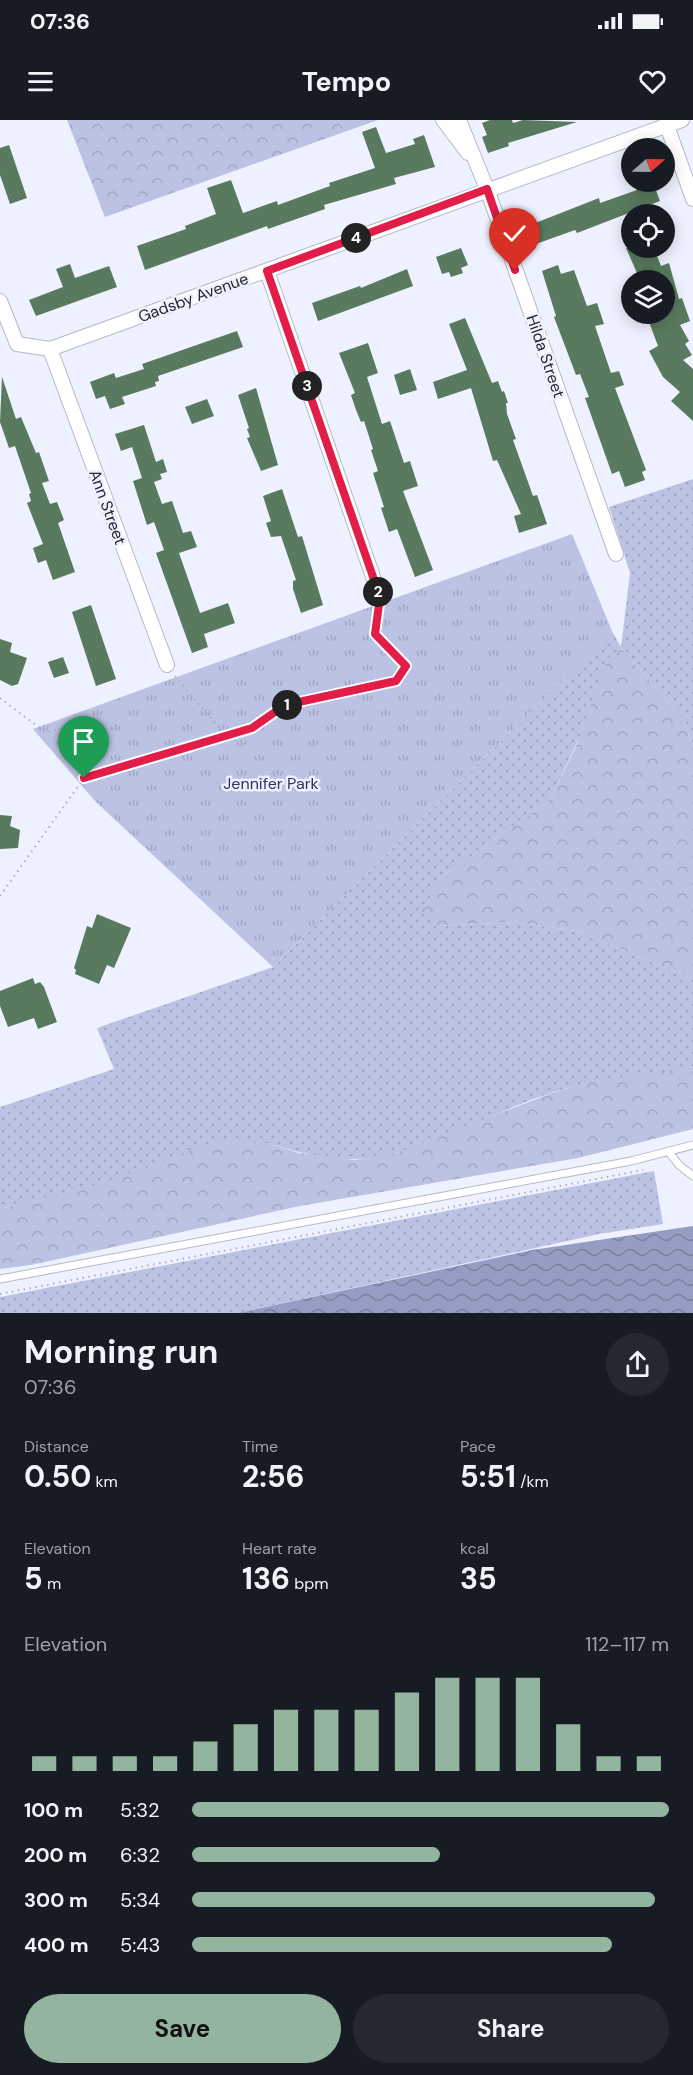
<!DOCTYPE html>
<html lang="en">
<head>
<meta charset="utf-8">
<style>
  body { margin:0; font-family:"DM Sans",sans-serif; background:#242831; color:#f1f3f6; height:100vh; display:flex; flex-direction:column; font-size:22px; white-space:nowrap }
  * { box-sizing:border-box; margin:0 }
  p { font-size:20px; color:#9ea1a6 }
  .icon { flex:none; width:33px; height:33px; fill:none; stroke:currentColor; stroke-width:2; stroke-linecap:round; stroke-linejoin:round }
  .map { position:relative; height:1193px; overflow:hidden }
  .sheet { display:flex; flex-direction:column; background:#171b24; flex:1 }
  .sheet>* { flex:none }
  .needle { width:39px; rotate:70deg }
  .tools { position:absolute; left:621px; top:18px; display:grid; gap:12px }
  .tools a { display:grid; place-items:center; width:54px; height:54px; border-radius:50%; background:#171b24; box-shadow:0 3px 15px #0003; font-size:30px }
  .pin { position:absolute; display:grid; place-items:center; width:51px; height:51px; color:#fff; margin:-62px -26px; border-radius:50% 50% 50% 0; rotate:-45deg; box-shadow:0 0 6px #0007 }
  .pin .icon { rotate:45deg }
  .km { position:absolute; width:30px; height:30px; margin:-15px; border-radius:50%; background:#222; color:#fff; font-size:16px; line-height:30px; text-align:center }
  .round { display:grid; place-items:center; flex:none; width:63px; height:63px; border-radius:32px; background:#242831 }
  .overview { display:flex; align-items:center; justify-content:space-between; height:102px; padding:0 24px }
  h1 { font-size:33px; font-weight:700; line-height:45px }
  .figures { display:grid; grid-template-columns:repeat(3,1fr); gap:9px; height:102px; padding:6px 24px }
  .figures div { display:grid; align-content:center }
  .figures b { font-size:30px; font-weight:700 }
  .figures small { font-size:16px; font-weight:400 }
  .figures p { font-size:16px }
  .chart { height:168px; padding:12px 24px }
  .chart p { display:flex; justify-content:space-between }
  .chart svg { width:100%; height:108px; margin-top:6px; stroke:#93b49e; stroke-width:6 }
  .primary-button { display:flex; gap:12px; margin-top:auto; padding:12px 24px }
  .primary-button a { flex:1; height:69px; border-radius:36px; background:#93b49e; color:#111; font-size:24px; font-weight:700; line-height:69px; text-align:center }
  .primary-button a+a { background:#242831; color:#f1f3f6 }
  ul { padding:0 24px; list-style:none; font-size:20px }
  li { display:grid; grid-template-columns:96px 72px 1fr; align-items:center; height:45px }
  li i { height:15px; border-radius:8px; background:#93b49e }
  .status { display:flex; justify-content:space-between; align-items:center; height:42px; padding:0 30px; background:#171b24; direction:ltr }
  .status svg { height:16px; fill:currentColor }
  header { display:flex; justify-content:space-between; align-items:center; height:78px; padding:0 24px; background:#171b24; font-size:27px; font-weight:700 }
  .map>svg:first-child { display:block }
  .grass { fill:url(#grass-dots) }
  .forest { fill:url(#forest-crowns) }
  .park { fill:url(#park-tufts) }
  .water { fill:url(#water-waves) }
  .building { fill:#597a5e }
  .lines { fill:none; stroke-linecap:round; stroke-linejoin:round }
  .lane-casing { stroke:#b6b9c6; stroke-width:9 }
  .street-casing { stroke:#b6b9c6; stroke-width:16 }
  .path { stroke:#acafba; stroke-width:2; stroke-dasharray:1.5 4.5; stroke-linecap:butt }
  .lane { stroke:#fff; stroke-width:7 }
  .street { stroke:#fff; stroke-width:14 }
  .route-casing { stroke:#fff; stroke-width:12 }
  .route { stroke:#e11d48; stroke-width:8 }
  .labels { text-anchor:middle; stroke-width:5; stroke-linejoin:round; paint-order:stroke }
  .street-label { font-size:16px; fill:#26272c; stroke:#eef1ff }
  .park-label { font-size:16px; fill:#2c3163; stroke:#eef1ff }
</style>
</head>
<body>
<div class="status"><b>07:36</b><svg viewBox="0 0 49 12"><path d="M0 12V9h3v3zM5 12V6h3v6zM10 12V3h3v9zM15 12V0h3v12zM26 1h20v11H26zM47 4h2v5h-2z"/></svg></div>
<header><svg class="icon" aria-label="menu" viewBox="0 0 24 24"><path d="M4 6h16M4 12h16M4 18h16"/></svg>Tempo<svg class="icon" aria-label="heart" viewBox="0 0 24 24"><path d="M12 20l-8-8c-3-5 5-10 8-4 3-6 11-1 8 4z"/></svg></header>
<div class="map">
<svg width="693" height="1193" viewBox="0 0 693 1193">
  <defs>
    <pattern id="grass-dots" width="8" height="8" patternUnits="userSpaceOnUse" patternTransform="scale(1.5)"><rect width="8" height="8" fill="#bbc2e3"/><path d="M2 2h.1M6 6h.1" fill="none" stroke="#a1a7c3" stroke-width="1.8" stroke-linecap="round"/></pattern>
    <pattern id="forest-crowns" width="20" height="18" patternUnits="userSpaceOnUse" patternTransform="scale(1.5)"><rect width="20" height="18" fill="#bbc2e3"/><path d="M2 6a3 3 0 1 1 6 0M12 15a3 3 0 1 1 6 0" fill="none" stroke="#a1a7c3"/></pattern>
    <pattern id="park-tufts" width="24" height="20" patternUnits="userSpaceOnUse" patternTransform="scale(1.5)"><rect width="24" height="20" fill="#bbc2e3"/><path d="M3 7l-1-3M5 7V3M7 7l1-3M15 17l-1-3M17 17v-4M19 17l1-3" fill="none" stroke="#a1a7c3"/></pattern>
    <pattern id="water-waves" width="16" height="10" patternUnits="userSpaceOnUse" patternTransform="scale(1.5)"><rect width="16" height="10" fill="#969dc4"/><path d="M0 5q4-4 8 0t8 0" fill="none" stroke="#7a809f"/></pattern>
  </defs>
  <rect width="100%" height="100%" fill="#eef1ff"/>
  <!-- grass -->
  <g class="grass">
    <path d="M693 359V625L684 600 621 528 550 680 443 756 439 806 513 802 576 811 693 859V947C647 957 599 958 554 972 492 991 420 1037 355 1039 326 1040 294 1031 266 1023L0 1089V987L114 949 97 908 273 847 612 511 621 527 630 453 609 387Z"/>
    <path d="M654 1051 663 1104 599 1114 238 1193H0V1177Z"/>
  </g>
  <!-- forest -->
  <g class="forest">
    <path d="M67 0H378L105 97Z"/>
    <path d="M621 528 684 600 693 625V859L576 811 513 802 439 806 421 792 443 756 550 680 576 626 608 538Z"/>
    <path d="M693 947V1009L578 1038 300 1086 31 1145 0 1149V1089L102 1063 215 1022 266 1023 299 1033 355 1040 396 1033 552 973 589 962Z"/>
  </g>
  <!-- park -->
  <path class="park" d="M572 414 612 511 273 847 95 681 33 609Z"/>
  <!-- water -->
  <path class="water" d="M693 1106V1193H238L532 1130Z"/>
  <!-- building -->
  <g class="building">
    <path d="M490 0H512L513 3 523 0 577 2 508 23 509 26 488 33 482 17 487 15 482 3Z"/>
    <path d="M376 7 386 33 415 24 413 19 424 15 435 47 394 58 396 64 324 85 325 89 268 109 267 106 145 150 137 126 186 109 185 106 216 94 207 68 231 60 243 93 277 81 278 85 330 66 329 63 375 48 362 12Z"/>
    <path d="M9 25 27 78 10 84 0 55V28Z"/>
    <path d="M634 62H653L660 81 577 113 575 110 522 129 515 111 599 78 600 83 637 70Z"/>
    <path d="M461 128 468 145 461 148 463 153 451 157 449 152 442 154 436 137Z"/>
    <path d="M626 128H654L661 146 669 143 679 179 682 178 690 201 680 205 689 221 685 224 692 235 683 240 693 249V301L671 281 680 272 663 257 649 231 658 226 646 194H664V160H640Z"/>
    <path d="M70 144 75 158 109 146 117 167 36 196 29 180 63 167 56 149Z"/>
    <path d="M558 145 561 154 574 150 587 186 597 183 604 204 595 206 611 253 619 251 624 265 615 268 646 350 642 352 645 360 625 367 619 351 612 354 585 278 589 277 580 254 576 255 554 197 556 196 542 151Z"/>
    <path d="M407 149 413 166 318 201 312 183 360 166 361 168Z"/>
    <path d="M465 198 492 263 498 261 502 272 504 271 508 283H506L507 294 516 319 513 320 533 376 537 375 547 404 519 413 514 396 521 394 497 340 493 341 471 268 438 279 433 262 467 250 449 204Z"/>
    <path d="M237 211 243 227 158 256 159 261 155 262 156 266 122 277 125 284 110 289 105 276 96 279 90 262 114 253 116 258 144 249 142 244Z"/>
    <path d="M368 223 378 253 367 257 382 304 390 301 404 343 410 341 418 366 403 371 433 450 415 457 397 409 389 412 381 388 384 387 373 353 378 351 371 330 373 329 364 301 361 302 356 290 351 275 355 273 339 233Z"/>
    <path d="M410 249 417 270 400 275 394 255Z"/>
    <path d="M2 257 16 299 21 297 36 333 39 332 49 361 42 363 50 384 57 382 64 400 58 403 75 452 53 460 46 440 38 443 33 428 43 424 27 383 31 381 29 374 31 373 15 326 9 328 0 302Z"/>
    <path d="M256 268 278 345 261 351 247 318 250 317 247 309 249 308 238 275Z"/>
    <path d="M207 279 214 296 192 304 185 287Z"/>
    <path d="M144 305 156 342 163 339 167 352 160 354 162 359 154 362 162 384 172 381 183 413 191 411 197 427 179 433 200 493 228 483 235 503 204 514 208 527 192 533 156 433 164 430 154 402 147 405 133 361 142 358 132 327 121 331 115 314Z"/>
    <path d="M282 369 298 417 302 416 323 485 301 493 293 469V461L296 460 281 416 271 417 266 403 271 401 263 376Z"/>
    <path d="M91 485 116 559 96 566 72 492Z"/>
    <path d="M0 519 12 523 10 532 27 538 18 564 12 566 0 560Z"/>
    <path d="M63 537 69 553 54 558 48 542Z"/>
    <path d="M0 695 12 696 10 706 20 710 18 728 0 729Z"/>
    <path d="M97 794 131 808 114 848 107 845 99 864 75 854 76 850 74 848 87 806 92 808Z"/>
    <path d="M33 858 35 864 40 862 44 867 57 902 38 909 34 898 8 907 0 886V871Z"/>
  </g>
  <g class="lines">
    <defs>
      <g id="lane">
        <path d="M668 1031 679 1045 693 1056"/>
        <path d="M0 1159 631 1041 693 1025"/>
      </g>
      <g id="street">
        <path d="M443 0 468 33"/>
        <path d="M459 0 487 69 616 434"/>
        <path d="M666 3 693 79"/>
        <path d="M267 151 380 477"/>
        <path d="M0 181 17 224 50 229 682 0"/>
        <path d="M50 229 167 545"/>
      </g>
    </defs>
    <!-- lane casing -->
    <use href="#lane" class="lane-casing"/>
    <!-- street casing -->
    <use href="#street" class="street-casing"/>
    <!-- path -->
    <g class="path">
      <path d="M175 556 226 616"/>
      <path d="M0 578 45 612 62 609"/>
      <path d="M0 776 84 658 252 608 285 585 396 561 406 545 375 514 378 489"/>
      <path d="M0 1174 643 1050"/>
    </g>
    <!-- lane -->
    <use href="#lane" class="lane"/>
    <!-- street -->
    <use href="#street" class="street"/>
  </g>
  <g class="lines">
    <defs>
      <path id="route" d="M84 658 252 608 285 585 396 561 406 546 375 514 380 477 267 151 487 69 515 150"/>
    </defs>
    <!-- route casing -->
    <use href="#route" class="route-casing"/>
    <!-- route -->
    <use href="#route" class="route"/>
  </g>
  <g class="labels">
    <!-- street labels -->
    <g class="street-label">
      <text transform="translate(193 177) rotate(-20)" y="6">Gadsby Avenue</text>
      <text transform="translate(546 236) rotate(71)" y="6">Hilda Street</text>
      <text transform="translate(108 387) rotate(70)" y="6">Ann Street</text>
    </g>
    <!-- park labels -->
    <g class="park-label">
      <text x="271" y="669">Jennifer Park</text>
    </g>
  </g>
</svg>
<div class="tools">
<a><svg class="needle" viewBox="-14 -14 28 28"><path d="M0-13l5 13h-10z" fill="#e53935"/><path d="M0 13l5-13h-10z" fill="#9ea1a6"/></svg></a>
<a><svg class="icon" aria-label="locate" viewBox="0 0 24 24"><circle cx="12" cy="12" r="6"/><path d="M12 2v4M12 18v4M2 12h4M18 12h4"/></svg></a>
<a><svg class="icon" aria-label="layers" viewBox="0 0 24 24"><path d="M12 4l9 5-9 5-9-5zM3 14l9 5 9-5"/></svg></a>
</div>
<div class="pin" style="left:84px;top:658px;background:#1e9e55"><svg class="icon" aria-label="arrive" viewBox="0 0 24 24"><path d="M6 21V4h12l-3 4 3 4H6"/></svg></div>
<div class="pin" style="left:515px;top:150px;background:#d93025"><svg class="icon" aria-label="check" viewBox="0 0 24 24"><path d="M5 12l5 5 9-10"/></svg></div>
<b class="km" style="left:287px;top:585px">1</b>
<b class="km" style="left:378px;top:472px">2</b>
<b class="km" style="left:307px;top:266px">3</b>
<b class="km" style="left:356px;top:118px">4</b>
</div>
<section class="sheet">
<div class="overview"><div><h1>Morning run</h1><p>07:36</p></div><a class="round"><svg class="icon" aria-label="share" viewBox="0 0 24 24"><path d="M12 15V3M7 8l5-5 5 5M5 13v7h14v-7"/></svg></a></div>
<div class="figures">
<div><p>Distance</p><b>0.50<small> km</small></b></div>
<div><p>Time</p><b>2:56</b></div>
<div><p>Pace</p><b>5:51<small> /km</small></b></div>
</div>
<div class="figures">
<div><p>Elevation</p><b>5<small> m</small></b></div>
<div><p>Heart rate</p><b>136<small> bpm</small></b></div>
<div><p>kcal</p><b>35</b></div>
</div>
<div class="chart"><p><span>Elevation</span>112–117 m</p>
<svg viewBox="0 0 160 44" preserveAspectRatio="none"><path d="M5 44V38M15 44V38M25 44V38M35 44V38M45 44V32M55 44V25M65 44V19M75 44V19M85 44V19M95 44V12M105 44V6M115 44V6M125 44V6M135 44V25M145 44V38M155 44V38"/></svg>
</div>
<ul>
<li><b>100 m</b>5:32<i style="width:100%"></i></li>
<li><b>200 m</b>6:32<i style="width:52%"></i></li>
<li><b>300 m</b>5:34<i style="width:97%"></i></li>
<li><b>400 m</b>5:43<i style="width:88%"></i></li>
</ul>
<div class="primary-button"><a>Save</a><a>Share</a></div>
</section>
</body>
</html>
